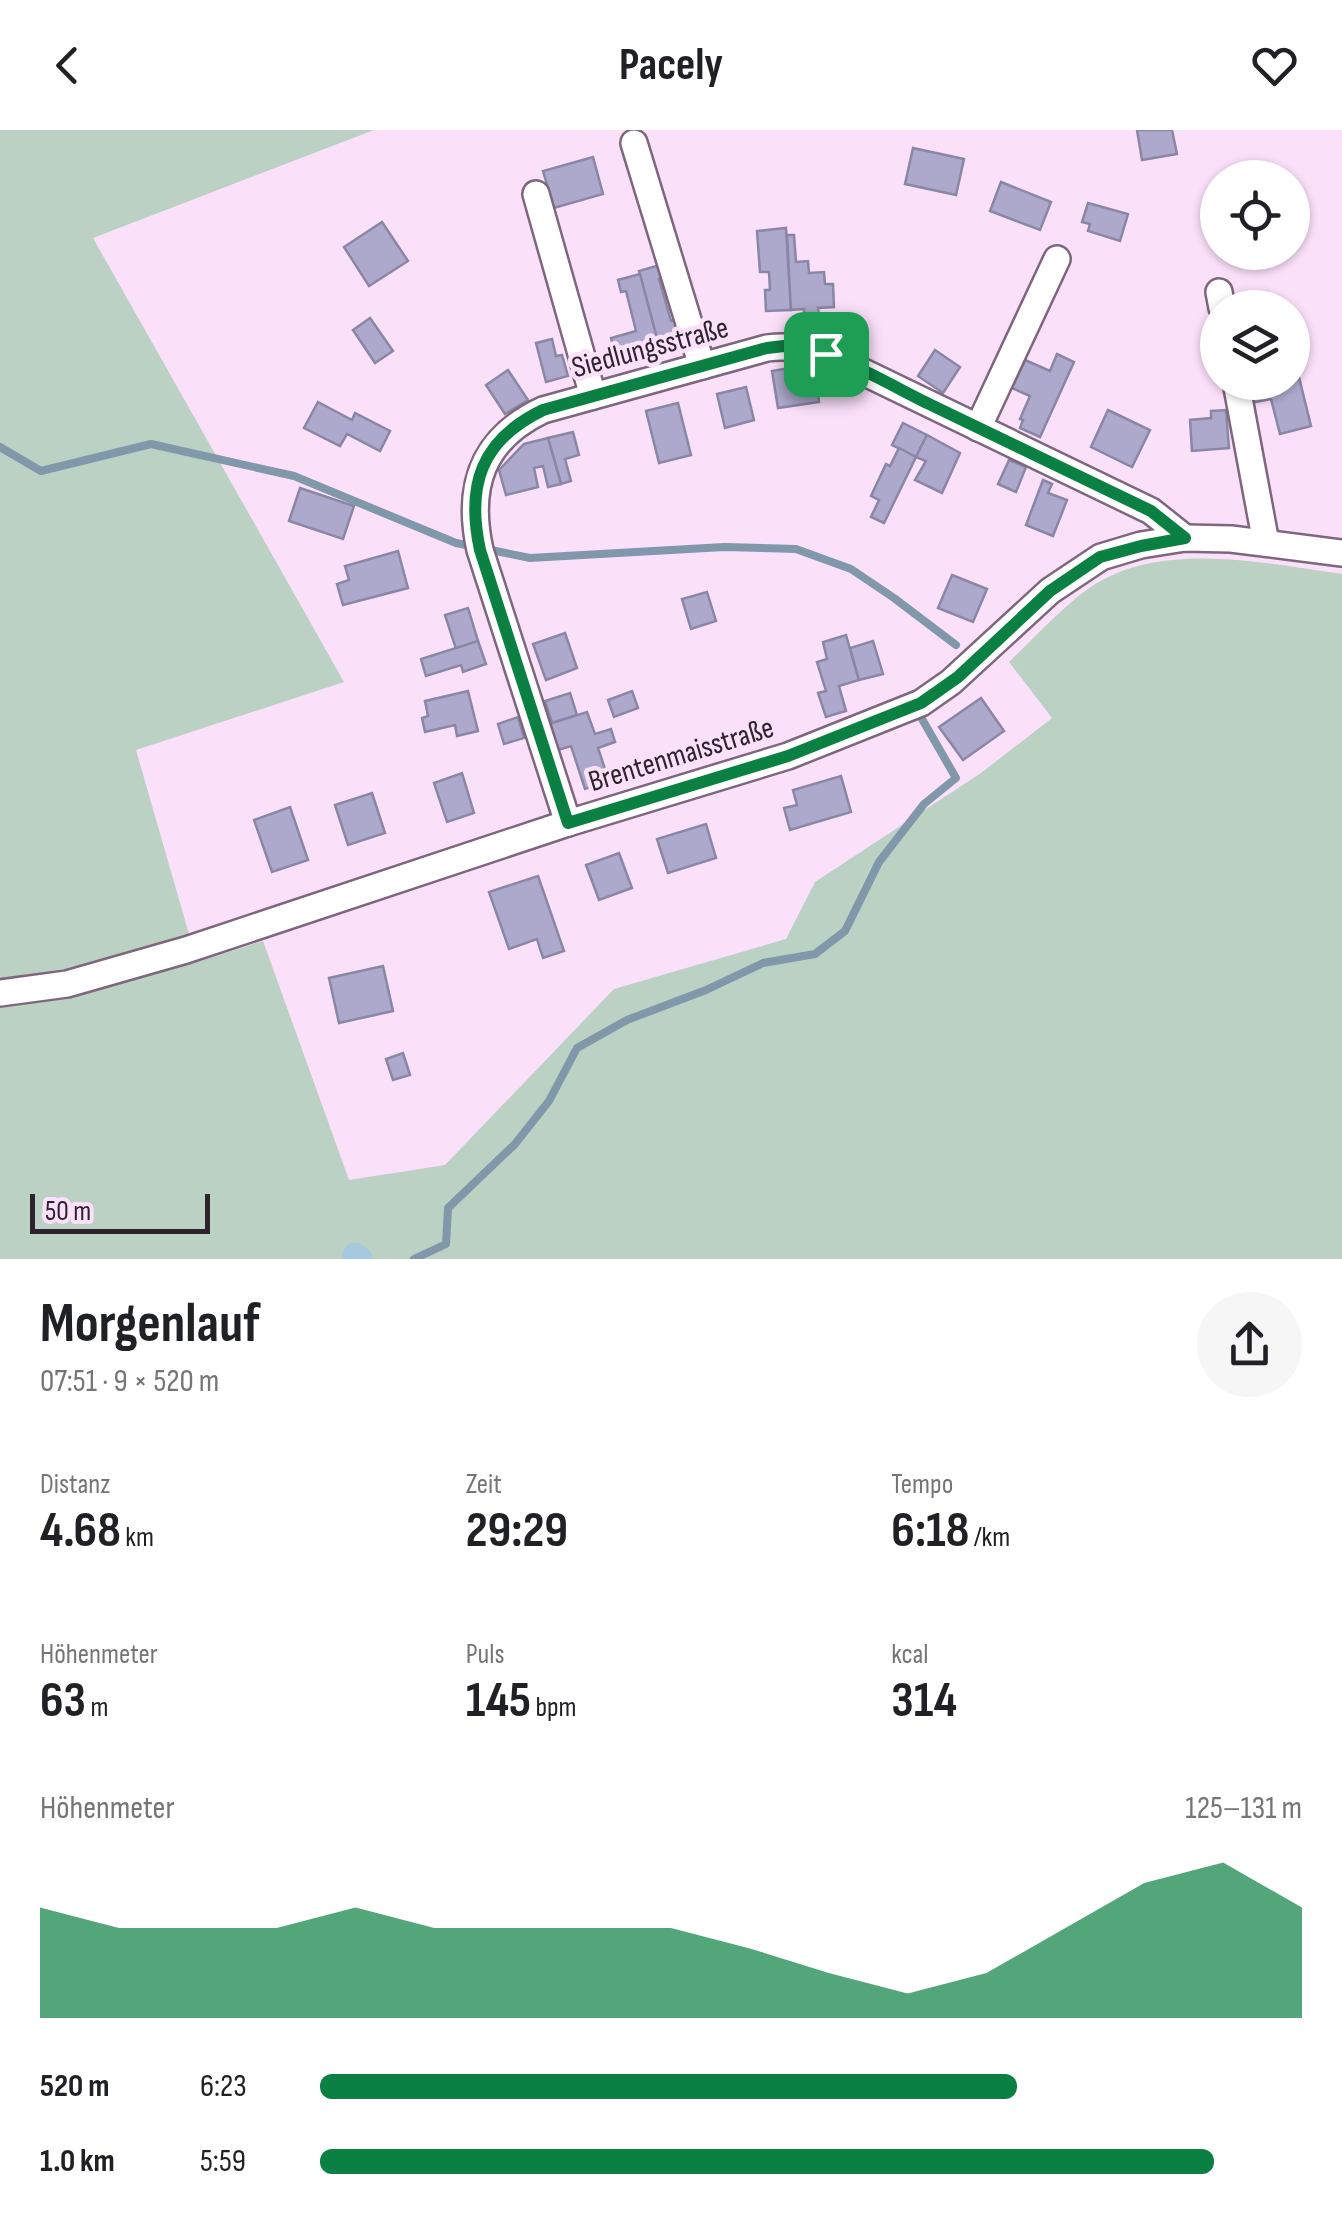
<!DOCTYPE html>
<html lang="de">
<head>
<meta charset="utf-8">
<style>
  body { margin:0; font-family:"Sofia Sans Condensed",sans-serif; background:#f6f6f6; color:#202124; height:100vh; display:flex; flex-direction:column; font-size:38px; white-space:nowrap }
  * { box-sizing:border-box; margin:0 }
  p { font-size:32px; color:#757577 }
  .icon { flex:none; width:55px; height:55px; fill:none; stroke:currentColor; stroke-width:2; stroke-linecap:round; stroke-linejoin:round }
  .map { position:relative; height:1129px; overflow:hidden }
  .details { display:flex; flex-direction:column; background:#fff; flex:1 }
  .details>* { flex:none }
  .buttons { position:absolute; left:1200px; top:30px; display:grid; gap:20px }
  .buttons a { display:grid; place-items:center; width:110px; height:110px; border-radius:50%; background:#fff; box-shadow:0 2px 8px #0004; font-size:50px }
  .scale { position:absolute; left:30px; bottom:25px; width:180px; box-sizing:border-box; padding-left:10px; border:5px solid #2d232d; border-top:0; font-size:28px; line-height:35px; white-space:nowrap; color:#2d232d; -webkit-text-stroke:8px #fbe0fa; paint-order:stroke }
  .pin { position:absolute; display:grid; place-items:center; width:85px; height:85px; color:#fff; margin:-42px; border-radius:20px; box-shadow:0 5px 15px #0006 }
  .round { display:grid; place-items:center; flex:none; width:105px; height:105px; border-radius:52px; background:#f6f6f6 }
  .headline { display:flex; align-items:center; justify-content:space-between; height:170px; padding:0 40px }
  h1 { font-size:55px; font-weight:700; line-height:75px }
  .stats { display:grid; grid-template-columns:repeat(3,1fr); gap:15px; height:170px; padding:10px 40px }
  .stats div { display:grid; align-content:center }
  .stats b { font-size:50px; font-weight:700 }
  .stats small { font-size:28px; font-weight:400 }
  .stats p { font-size:28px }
  .chart { height:280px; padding:20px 40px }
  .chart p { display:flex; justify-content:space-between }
  .chart svg { width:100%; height:180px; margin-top:10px; fill:#0b8043; opacity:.7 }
  ul { padding:0 40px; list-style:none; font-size:32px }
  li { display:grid; grid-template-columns:160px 120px 1fr; align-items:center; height:75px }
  li i { height:25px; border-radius:12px; background:#0b8043 }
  header { display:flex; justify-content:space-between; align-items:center; height:130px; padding:0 40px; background:#fff; font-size:45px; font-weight:700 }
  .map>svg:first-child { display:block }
  .green { fill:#bad1c4 }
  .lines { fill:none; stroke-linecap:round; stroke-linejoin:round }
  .stream { stroke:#8197aa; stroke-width:8 }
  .canal { stroke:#a5c9df; stroke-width:25 }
  .building { fill:#ada9cc; stroke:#8a87a5; stroke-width:2.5 }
  .minor-casing { stroke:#7e667d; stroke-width:30 }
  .minor { stroke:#fff; stroke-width:25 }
  .route-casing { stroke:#fff; stroke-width:20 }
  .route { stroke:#0b8043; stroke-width:12 }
  .labels { text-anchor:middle; stroke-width:9; stroke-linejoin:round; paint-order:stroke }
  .street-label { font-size:30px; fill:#2d232d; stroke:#fbe0fa }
</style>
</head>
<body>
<header><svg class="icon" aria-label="back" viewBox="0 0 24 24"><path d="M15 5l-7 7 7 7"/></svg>Pacely<svg class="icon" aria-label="heart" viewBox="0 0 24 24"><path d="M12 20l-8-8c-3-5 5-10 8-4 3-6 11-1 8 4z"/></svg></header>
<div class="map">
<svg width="1342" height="1129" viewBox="0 0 1342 1129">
  <rect width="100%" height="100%" fill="#fbe0fa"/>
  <!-- green -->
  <path class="green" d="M0 0H374L93 108 344 552 136 620 197 832 263 811 349 1050 445 1035 614 859 786 809 815 752 981 643 1052 588 1009 532C1033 509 1056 484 1081 464 1153 407 1260 433 1342 444V1129H0Z"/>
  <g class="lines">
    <!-- stream -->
    <g class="stream">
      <path d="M0 317 41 341 151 314 294 346 456 413 530 428 724 417 796 419 851 439 894 468 956 515"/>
      <path d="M414 1129 446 1114 448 1078 515 1014 549 971 577 918 627 890 706 860 763 833 815 824 845 801 879 732 924 674 956 648 922 589"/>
    </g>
    <!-- canal -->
    <path class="canal" d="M355 1125 360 1129"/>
  </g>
  <!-- building -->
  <g class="building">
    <path d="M1137 0H1172L1177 24 1142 30Z"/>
    <path d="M913 18 964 29 956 65 905 54Z"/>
    <path d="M593 27 603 64 554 78 543 41Z"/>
    <path d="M1001 52 1051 72 1040 100 990 81Z"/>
    <path d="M1088 73 1128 84 1120 111 1088 101 1090 94 1082 92Z"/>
    <path d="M382 92 408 131 369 156 344 117Z"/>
    <path d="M786 98 791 180 766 181 765 160H770L769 142H760L757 101Z"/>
    <path d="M787 105H794L796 132 808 131 809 143 824 142 825 154H833L834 177 818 178 819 185 804 187V179L791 180Z"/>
    <path d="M663 134 667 147 659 149 671 191 678 189 685 213 660 220 639 141Z"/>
    <path d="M640 144 660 220 617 231 611 208 636 201 626 161 621 162 618 150Z"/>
    <path d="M842 185 852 188 844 213 834 210Z"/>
    <path d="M370 188 393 221 375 233 353 200Z"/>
    <path d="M552 209 556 226 562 225 568 246 546 252 536 213Z"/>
    <path d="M935 220 960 237 943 263 918 246Z"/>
    <path d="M1057 224 1074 232 1040 307 1020 298 1023 290 1020 289 1030 266 1012 258 1025 230 1050 241Z"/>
    <path d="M814 234 819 272 778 278 772 241Z"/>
    <path d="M1297 239 1311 296 1280 304 1271 269 1245 274 1241 252H1292V240Z"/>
    <path d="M508 240 528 270 505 284 486 255Z"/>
    <path d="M746 257 754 290 725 298 717 264Z"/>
    <path d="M318 272 352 290 355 283 390 301 380 321 347 304 340 316 304 298Z"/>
    <path d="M678 273 691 325 659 333 646 281Z"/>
    <path d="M1108 280 1150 300 1132 337 1091 317Z"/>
    <path d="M1226 280 1229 318 1192 321 1190 290 1211 288V281Z"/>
    <path d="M903 293 927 305 916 327 892 315Z"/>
    <path d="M573 302 579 325 565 329 571 351 561 354 548 308Z"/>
    <path d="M927 305 960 323 942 363 915 350 926 331 916 327Z"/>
    <path d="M548 308 561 354 548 357 543 336 534 338 538 357 506 365 499 340 524 314Z"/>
    <path d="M899 318 916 327 884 393 871 387 879 370 871 366 886 334 890 336Z"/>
    <path d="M1009 330 1026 337 1016 362 998 354Z"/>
    <path d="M1043 350 1052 354 1048 363 1067 370 1053 406 1026 395Z"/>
    <path d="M300 358 354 376 343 409 289 391Z"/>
    <path d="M398 421 408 458 343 475 337 454 349 450 345 436Z"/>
    <path d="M952 445 987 459 973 492 938 478Z"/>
    <path d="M707 462 716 491 691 499 682 469Z"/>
    <path d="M468 478 478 511 456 519 445 485Z"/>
    <path d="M565 503 577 538 546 550 533 514Z"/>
    <path d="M846 505 859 550 839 556 846 581 826 587 818 563 826 561 817 532 827 529 823 512Z"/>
    <path d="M478 511 486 534 463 542 461 535 426 546 421 529Z"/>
    <path d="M873 511 883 544 859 550 850 518Z"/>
    <path d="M468 561 478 601 457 606 455 595 425 602 422 588 428 586 425 571Z"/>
    <path d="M632 561 638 578 614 587 608 570Z"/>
    <path d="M570 563 577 585 552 593 545 571Z"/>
    <path d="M981 568 1004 601 963 630 939 597Z"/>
    <path d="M587 582 595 604 611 599 615 612 598 618 609 651 585 659 571 616 558 620 549 594Z"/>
    <path d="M518 587 524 608 504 614 498 594Z"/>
    <path d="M462 643 474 683 447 692 434 653Z"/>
    <path d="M841 646 851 682 790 700 784 678 797 675 793 660Z"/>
    <path d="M372 663 385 703 348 715 335 675Z"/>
    <path d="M290 677 308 730 272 742 254 690Z"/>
    <path d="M706 694 716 728 668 743 657 709Z"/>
    <path d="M619 723 632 758 599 770 586 735Z"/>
    <path d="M538 746 564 821 543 828 537 809 509 819 489 762Z"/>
    <path d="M383 836 393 881 339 893 329 848Z"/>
    <path d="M403 923 410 945 393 950 386 929Z"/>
  </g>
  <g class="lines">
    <defs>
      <g id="minor">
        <path d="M634 13 702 236"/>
        <path d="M536 64 593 266"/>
        <path d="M1219 162 1222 178"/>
        <path d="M1236 252 1266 413"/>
        <path d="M978 298 1057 129"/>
        <path d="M568 693 480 420C466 356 482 309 543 280L767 218C789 215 805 219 826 224L1151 381 1185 408"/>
        <path d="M0 863 67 854 186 820 568 693 788 626 921 573 951 552 1050 461 1101 427 1141 415 1185 408 1231 409 1342 423"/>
      </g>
    </defs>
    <!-- minor casing -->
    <use href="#minor" class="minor-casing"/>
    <!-- minor -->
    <use href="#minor" class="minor"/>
  </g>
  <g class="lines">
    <defs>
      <path id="route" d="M784 216C835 220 882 251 927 273 1002 309 1077 345 1151 381L1185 408 1141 416 1100 427 1050 461 958 547 921 573 788 626 568 693 480 420C466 355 481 310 543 280L767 218Z"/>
    </defs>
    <!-- route casing -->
    <use href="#route" class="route-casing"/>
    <!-- route -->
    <use href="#route" class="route"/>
  </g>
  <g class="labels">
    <!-- street labels -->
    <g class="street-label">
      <text transform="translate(650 217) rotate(-15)" y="10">Siedlungsstraße</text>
      <text transform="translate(681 624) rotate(-17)" y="10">Brentenmaisstraße</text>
    </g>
  </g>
</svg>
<div class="buttons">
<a><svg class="icon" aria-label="locate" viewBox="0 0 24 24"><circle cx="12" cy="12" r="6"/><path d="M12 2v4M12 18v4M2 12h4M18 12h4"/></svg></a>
<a><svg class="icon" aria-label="layers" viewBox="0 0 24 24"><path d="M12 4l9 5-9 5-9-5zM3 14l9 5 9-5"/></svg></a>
</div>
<div class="scale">50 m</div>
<div class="pin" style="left:826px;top:224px;background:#1e9e55"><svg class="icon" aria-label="arrive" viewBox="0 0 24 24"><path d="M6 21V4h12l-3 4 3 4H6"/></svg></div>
</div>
<section class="details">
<div class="headline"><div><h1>Morgenlauf</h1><p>07:51 · 9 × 520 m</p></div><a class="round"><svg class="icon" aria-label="share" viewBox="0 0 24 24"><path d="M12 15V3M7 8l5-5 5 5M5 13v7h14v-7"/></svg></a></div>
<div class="stats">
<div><p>Distanz</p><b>4.68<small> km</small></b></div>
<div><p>Zeit</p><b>29:29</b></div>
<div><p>Tempo</p><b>6:18<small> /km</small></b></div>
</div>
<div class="stats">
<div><p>Höhenmeter</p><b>63<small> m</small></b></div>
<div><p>Puls</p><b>145<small> bpm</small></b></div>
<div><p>kcal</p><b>314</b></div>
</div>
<div class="chart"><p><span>Höhenmeter</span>125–131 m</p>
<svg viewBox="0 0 160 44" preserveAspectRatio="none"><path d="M0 44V17L10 22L20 22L30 22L40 17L50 22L60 22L70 22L80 22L90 27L100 33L110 38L120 33L130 22L140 11L150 6L160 17V44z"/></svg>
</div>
<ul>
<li><b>520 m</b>6:23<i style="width:71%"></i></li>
<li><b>1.0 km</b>5:59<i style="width:91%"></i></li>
</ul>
</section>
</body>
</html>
